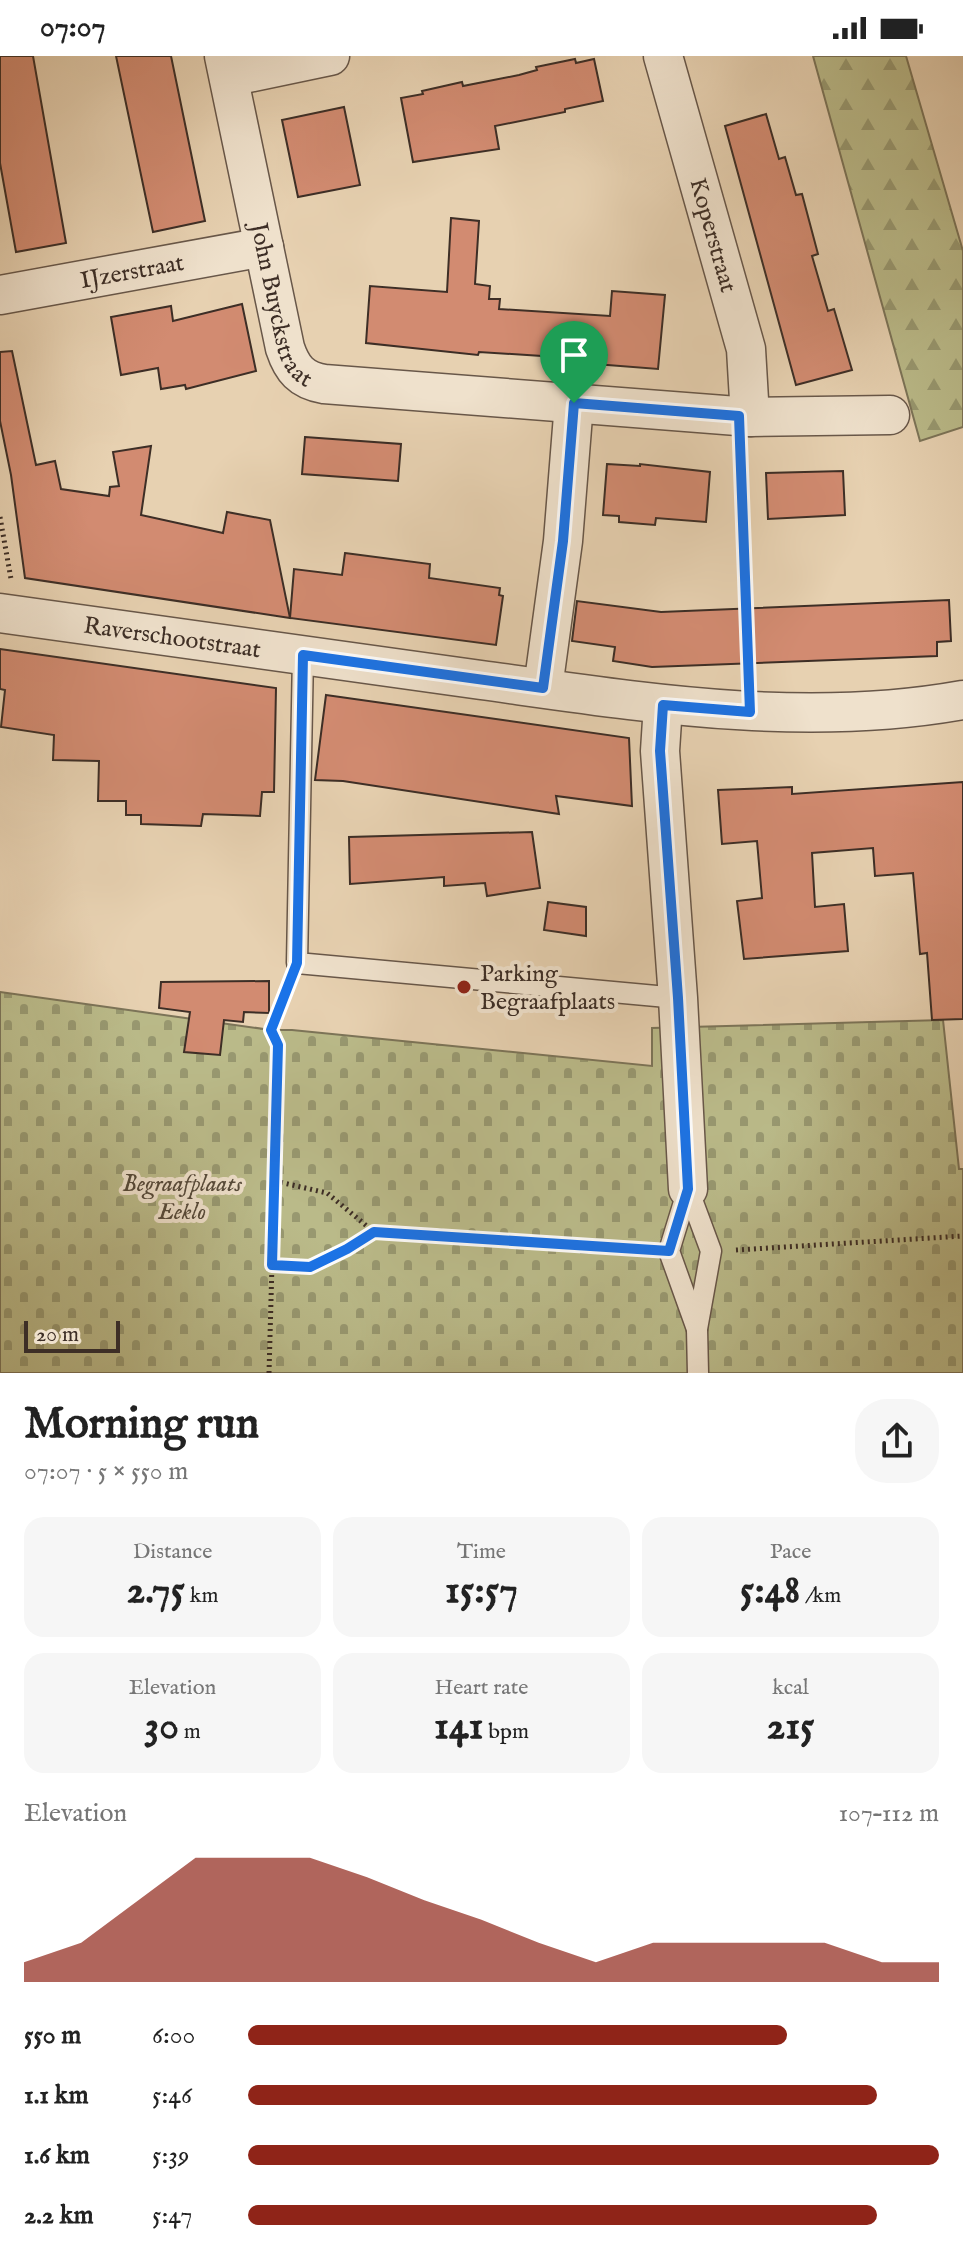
<!DOCTYPE html>
<html lang="en">
<head>
<meta charset="utf-8">
<style>
  body { margin:0; font-family:"IM FELL English",serif; background:#f6f6f6; color:#222; height:100vh; display:flex; flex-direction:column; font-size:30px; white-space:nowrap }
  * { box-sizing:border-box; margin:0 }
  p { font-size:26px; color:#767676 }
  .icon { flex:none; width:44px; height:44px; fill:none; stroke:currentColor; stroke-width:2; stroke-linecap:round; stroke-linejoin:round }
  .map { position:relative; height:1317px; overflow:hidden }
  .drawer { display:flex; flex-direction:column; background:#fff; flex:1 }
  .drawer>* { flex:none }
  .scale { position:absolute; left:24px; bottom:20px; width:96px; box-sizing:border-box; padding-left:8px; border:4px solid #3d2e26; border-top:0; font-size:22px; line-height:28px; white-space:nowrap; color:#3d2e26; -webkit-text-stroke:6px #efe1cc; paint-order:stroke }
  .pin { position:absolute; display:grid; place-items:center; width:68px; height:68px; color:#fff; margin:-82px -34px; border-radius:50% 50% 50% 0; rotate:-45deg; box-shadow:0 0 8px #0007 }
  .pin .icon { rotate:45deg }
  .round { display:grid; place-items:center; flex:none; width:84px; height:84px; border-radius:32px; background:#f6f6f6 }
  .headline { display:flex; align-items:center; justify-content:space-between; height:136px; padding:0 24px }
  h1 { font-size:44px; font-weight:700; line-height:60px }
  .metrics { display:grid; grid-template-columns:repeat(3,1fr); gap:12px; height:136px; padding:8px 24px }
  .metrics div { display:grid; align-content:center; border-radius:20px; background:#f6f6f6; text-align:center }
  .metrics b { font-size:40px; font-weight:700 }
  .metrics small { font-size:22px; font-weight:400 }
  .metrics p { font-size:22px }
  .chart { height:224px; padding:16px 24px }
  .chart p { display:flex; justify-content:space-between }
  .chart svg { width:100%; height:144px; margin-top:8px; fill:#8f2418; opacity:.7 }
  ul { padding:0 24px; list-style:none; font-size:26px }
  li { display:grid; grid-template-columns:128px 96px 1fr; align-items:center; height:60px }
  li i { height:20px; border-radius:10px; background:#8f2418 }
  .status { display:flex; justify-content:space-between; align-items:center; height:56px; padding:0 40px; background:#fff; direction:ltr }
  .status svg { height:22px; fill:currentColor }
  .map>svg:first-child { display:block }
  .forest { fill:url(#forest-firs); stroke:#7c7458; stroke-width:2 }
  .cemetery { fill:url(#cemetery-stones); stroke:#7c7458; stroke-width:2 }
  .building { fill:#d28b71; stroke:#3d2e26; stroke-width:2 }
  .lines { fill:none; stroke-linecap:round; stroke-linejoin:round }
  .service-casing { stroke:#685749; stroke-width:23 }
  .minor-casing { stroke:#685749; stroke-width:41 }
  .path { stroke:#3d2e26; stroke-width:5; stroke-dasharray:2 4; stroke-linecap:butt }
  .service { stroke:#efe1cc; stroke-width:20 }
  .minor { stroke:#efe1cc; stroke-width:38 }
  .route-casing { stroke:#fff; stroke-width:16 }
  .route { stroke:#1a73e8; stroke-width:10 }
  .poi-dot { fill:#8f2418; stroke:#efe1cc; stroke-width:3 }
  .labels { text-anchor:middle; stroke-width:8; stroke-linejoin:round; paint-order:stroke }
  .street-label { font-size:24px; fill:#3d2e26; stroke:#efe1cc }
  .poi-label { font-size:24px; fill:#3d2e26; stroke:#efe1cc; text-anchor:start }
  .park-label { font-size:24px; font-style:italic; fill:#564a3a; stroke:#efe1cc }
</style>
</head>
<body>
<div class="status"><b>07:07</b><svg viewBox="0 0 49 12"><path d="M0 12V9h3v3zM5 12V6h3v6zM10 12V3h3v9zM15 12V0h3v12zM26 1h20v11H26zM47 4h2v5h-2z"/></svg></div>
<div class="map">
<svg width="963" height="1317" viewBox="0 0 963 1317">
  <defs>
    <pattern id="forest-firs" width="22" height="20" patternUnits="userSpaceOnUse" patternTransform="scale(2)"><rect width="22" height="20" fill="#baba89"/><path d="M5 1l3.5 6h-7zM16 11l3.5 6h-7z" fill="#989870"/></pattern>
    <pattern id="cemetery-stones" width="16" height="16" patternUnits="userSpaceOnUse" patternTransform="scale(2)"><rect width="16" height="16" fill="#baba89"/><path d="M2 7V4a2 2 0 0 1 4 0v3zM10 15v-3a2 2 0 0 1 4 0v3z" fill="#989870"/></pattern>
  </defs>
  <rect width="100%" height="100%" fill="#e7d1b1"/>
  <filter id="stains"><feTurbulence type="fractalNoise" baseFrequency=".0025" numOctaves="4"/><feColorMatrix values="0 0 0 0 .2 0 0 0 0 .09 0 0 0 0 .02 0 0 0 .5 -.17"/></filter>
  <radialGradient id="worn" r=".72"><stop offset=".6" stop-color="#630" stop-opacity="0"/><stop offset="1" stop-color="#630" stop-opacity=".3"/></radialGradient>
  <!-- forest -->
  <path class="forest" d="M813 0H906L963 195V371L920 385Z"/>
  <!-- cemetery -->
  <path class="cemetery" d="M0 936 271 974H292L652 1010V972L943 964 959 1113H963V1317H0Z"/>
  <!-- building -->
  <g class="building">
    <path d="M0 0H33L66 187 16 196 0 107Z"/>
    <path d="M116 0H171L205 165 153 176Z"/>
    <path d="M575 3 576 7 594 3 603 45 565 53V56L495 70 499 93 413 106 401 42 423 38 422 35 462 26 463 30 519 19 537 14 536 11Z"/>
    <path d="M344 51 360 129 298 141 282 64Z"/>
    <path d="M766 58 779 103 785 101 796 139 802 138 818 198 812 200 828 255 834 253 852 314 796 329 725 70Z"/>
    <path d="M451 162 479 165 475 228 490 230 489 243H500L499 253 610 260 612 235 665 239 658 313 557 305V301L479 296 478 299 366 287 370 230 447 236Z"/>
    <path d="M242 248 256 315 186 333 185 329 161 333 158 312 121 319 111 261 171 250 173 265Z"/>
    <path d="M12 295 36 409 55 405 61 433 109 440 110 431 119 430 113 396 151 390 141 459 223 477 227 456 270 464 290 562 25 522 11 419 0 365V296Z"/>
    <path d="M305 381 401 388 398 425 302 418Z"/>
    <path d="M607 408 640 410V408L710 416 706 466 656 462 655 469 619 466V460L603 459Z"/>
    <path d="M843 415 845 459 768 463 766 417Z"/>
    <path d="M345 497 430 508 429 522 500 532 499 539 503 540 496 589 290 562 294 513 342 519Z"/>
    <path d="M949 544 951 585 937 586V600L652 611 613 605 615 591 572 585 577 545 661 556Z"/>
    <path d="M0 593 276 632 274 736H262L260 760 203 758 201 770 141 768V759H126V745H98L99 705 53 704 54 679 1 671 5 634 0 633Z"/>
    <path d="M326 639 629 682 632 750 556 740 559 758 343 725 315 724Z"/>
    <path d="M963 726V963L932 964 927 897 920 898 913 817 875 820 873 792 812 797 815 851 844 848 848 895 744 903 737 845 762 842 757 785 722 788 718 734 792 731V738Z"/>
    <path d="M532 776 540 832 487 840 485 827 444 830V821L350 828 349 781Z"/>
    <path d="M548 846 586 851V880L544 874Z"/>
    <path d="M269 925V957L244 956 243 966 224 964 220 999 184 996 190 956 159 952 161 926Z"/>
  </g>
  <g class="lines">
    <defs>
      <g id="service">
        <path d="M303 599 297 907 678 942"/>
        <path d="M688 1133 711 1195 697 1273 698 1317"/>
        <path d="M688 1133 669 1195 697 1273"/>
      </g>
      <g id="minor">
        <path id="s1" d="M224 0 285 292C292 313 301 324 324 328L750 361 890 359"/>
        <path id="s2" d="M663 0 746 293 750 361"/>
        <path d="M229 21 330 0"/>
        <path id="s3" d="M0 239 264 191"/>
        <path id="s4" d="M0 557C160 579 320 602 481 624 641 646 802 673 963 644"/>
        <path d="M543 632 563 485 574 347"/>
        <path d="M663 649 660 695 678 942 688 1133"/>
      </g>
    </defs>
    <!-- service casing -->
    <use href="#service" class="service-casing"/>
    <!-- minor casing -->
    <use href="#minor" class="minor-casing"/>
    <!-- path -->
    <g class="path">
      <path d="M738 393 748 623"/>
      <path d="M0 461 11 523"/>
      <path d="M275 1125 327 1137 374 1176"/>
      <path d="M736 1194 963 1180"/>
      <path d="M272 1209 310 1211 347 1193 374 1176 644 1193"/>
      <path d="M269 1317 278 989 271 974 288 931"/>
    </g>
    <!-- service -->
    <use href="#service" class="service"/>
    <!-- minor -->
    <use href="#minor" class="minor"/>
  </g>
  <g class="lines">
    <defs>
      <path id="route" d="M574 347 739 360 750 656 663 649 660 695 678 942 688 1133 669 1195 374 1176 347 1193 310 1211 272 1209 278 989 271 974 297 907 303 599 543 632 563 485Z"/>
    </defs>
    <!-- route casing -->
    <use href="#route" class="route-casing"/>
    <!-- route -->
    <use href="#route" class="route"/>
  </g>
  <!-- markers -->
  <circle class="poi-dot" cx="464" cy="931" r="8"/>
  <g class="labels">
    <!-- street labels -->
    <g class="street-label">
      <text dy="8" stroke="none"><textPath href="#s2" startOffset="186">Koperstraat</textPath></text>
      <text dy="8" stroke="none"><textPath href="#s3" startOffset="134">IJzerstraat</textPath></text>
      <text dy="8" stroke="none"><textPath href="#s1" startOffset="256">John Buyckstraat</textPath></text>
      <text dy="8" stroke="none"><textPath href="#s4" startOffset="174">Raverschootstraat</textPath></text>
    </g>
    <!-- poi labels -->
    <g class="poi-label">
      <text x="480" y="925">Parking<tspan x="480" dy="28">Begraafplaats</tspan></text>
    </g>
    <!-- park labels -->
    <g class="park-label">
      <text x="182" y="1135">Begraafplaats<tspan x="182" dy="28">Eeklo</tspan></text>
    </g>
  </g>
  <rect width="100%" height="100%" filter="url(#stains)"/>
  <rect width="100%" height="100%" fill="url(#worn)"/>
</svg>
<div class="scale">20 m</div>
<div class="pin" style="left:574px;top:347px;background:#1e9e55"><svg class="icon" aria-label="arrive" viewBox="0 0 24 24"><path d="M6 21V4h12l-3 4 3 4H6"/></svg></div>
</div>
<section class="drawer">
<div class="headline"><div><h1>Morning run</h1><p>07:07 · 5 × 550 m</p></div><a class="round"><svg class="icon" aria-label="share" viewBox="0 0 24 24"><path d="M12 15V3M7 8l5-5 5 5M5 13v7h14v-7"/></svg></a></div>
<div class="metrics">
<div><p>Distance</p><b>2.75<small> km</small></b></div>
<div><p>Time</p><b>15:57</b></div>
<div><p>Pace</p><b>5:48<small> /km</small></b></div>
</div>
<div class="metrics">
<div><p>Elevation</p><b>30<small> m</small></b></div>
<div><p>Heart rate</p><b>141<small> bpm</small></b></div>
<div><p>kcal</p><b>215</b></div>
</div>
<div class="chart"><p><span>Elevation</span>107–112 m</p>
<svg viewBox="0 0 160 44" preserveAspectRatio="none"><path d="M0 44V38L10 32L20 19L30 6L40 6L50 6L60 12L70 19L80 25L90 32L100 38L110 32L120 32L130 32L140 32L150 38L160 38V44z"/></svg>
</div>
<ul>
<li><b>550 m</b>6:00<i style="width:78%"></i></li>
<li><b>1.1 km</b>5:46<i style="width:91%"></i></li>
<li><b>1.6 km</b>5:39<i style="width:100%"></i></li>
<li><b>2.2 km</b>5:47<i style="width:91%"></i></li>
</ul>
</section>
</body>
</html>
